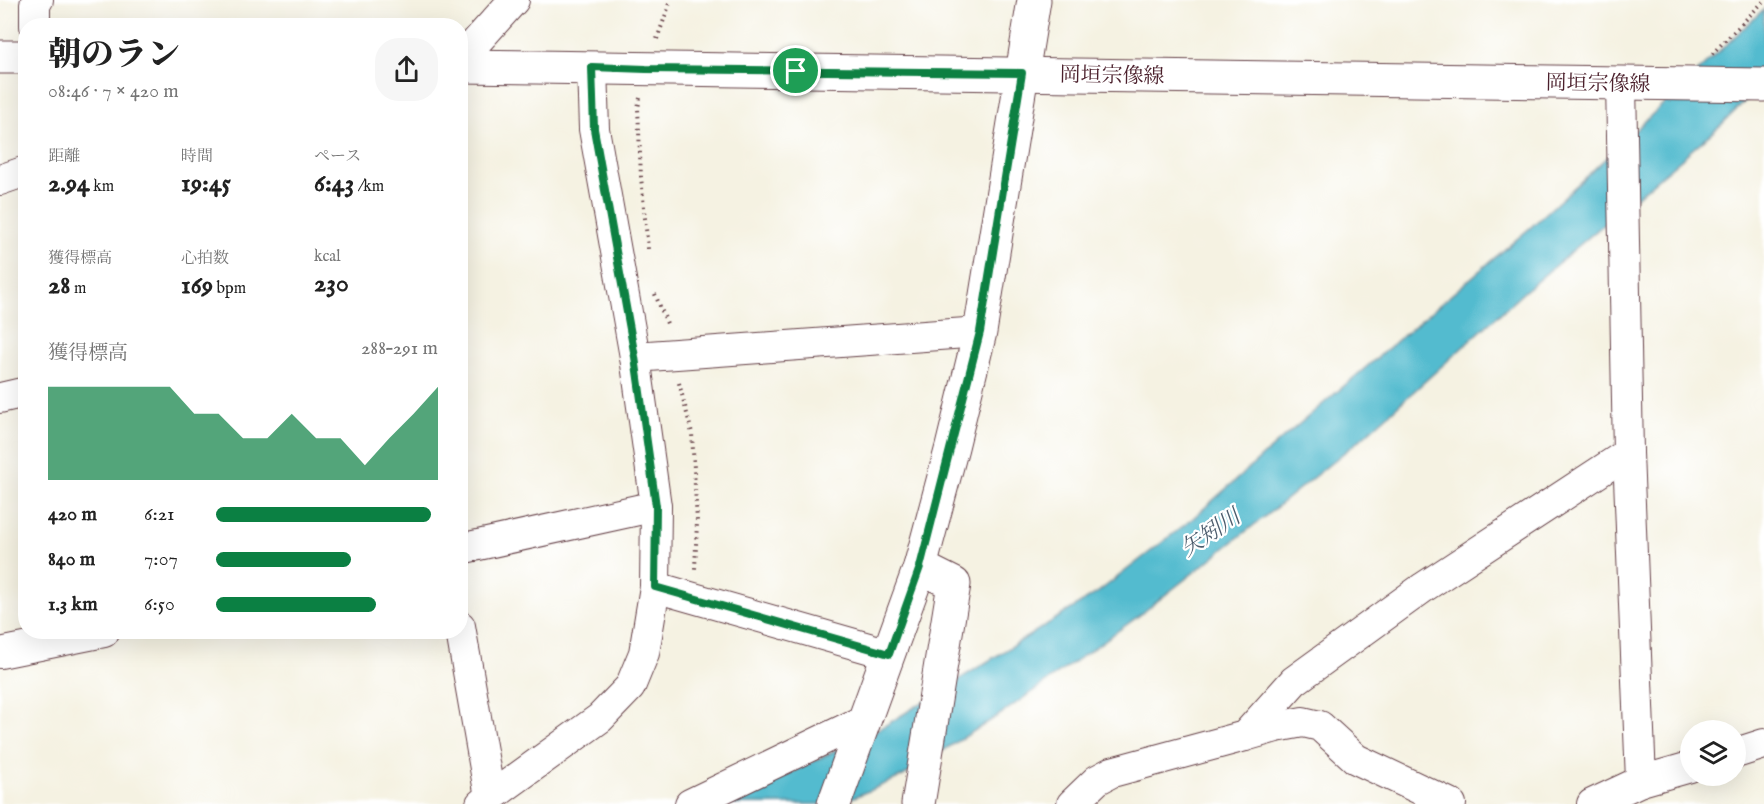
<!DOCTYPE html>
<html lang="ja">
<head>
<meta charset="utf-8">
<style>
  body { margin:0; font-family:"IM FELL English","Noto Serif JP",serif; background:#f6f6f6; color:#222; height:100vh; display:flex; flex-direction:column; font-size:22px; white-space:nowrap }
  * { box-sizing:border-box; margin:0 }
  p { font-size:20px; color:#767676 }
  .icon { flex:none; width:33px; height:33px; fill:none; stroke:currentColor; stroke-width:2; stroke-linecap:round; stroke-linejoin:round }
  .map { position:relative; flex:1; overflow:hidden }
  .side { position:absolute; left:18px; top:18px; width:450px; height:621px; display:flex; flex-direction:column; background:#fff; border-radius:24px; box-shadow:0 6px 24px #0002 }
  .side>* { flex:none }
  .controls { position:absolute; left:1680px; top:720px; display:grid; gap:12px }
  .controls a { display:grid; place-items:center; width:66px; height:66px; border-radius:50%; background:#fff; box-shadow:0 6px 24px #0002; font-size:30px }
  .pin { position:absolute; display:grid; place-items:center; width:51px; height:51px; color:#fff; margin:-26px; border:3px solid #fff; border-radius:50%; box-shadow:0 2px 6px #0007 }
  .round { display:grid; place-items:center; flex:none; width:63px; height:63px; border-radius:24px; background:#f6f6f6 }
  .overview { display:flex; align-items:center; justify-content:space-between; height:102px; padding:0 30px }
  h1 { font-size:33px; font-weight:800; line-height:45px }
  .stats { display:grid; grid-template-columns:repeat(3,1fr); gap:9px; height:102px; padding:6px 30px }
  .stats div { display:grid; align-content:center }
  .stats b { font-size:26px; font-weight:800 }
  .stats small { font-size:16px; font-weight:400 }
  .stats p { font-size:16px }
  .chart { height:168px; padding:12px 30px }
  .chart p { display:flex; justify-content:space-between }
  .chart svg { width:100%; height:108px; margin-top:6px; fill:#0b8043; opacity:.7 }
  ul { padding:0 30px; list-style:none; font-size:20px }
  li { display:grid; grid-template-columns:96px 72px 1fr; align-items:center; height:45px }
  li i { height:15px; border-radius:8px; background:#0b8043 }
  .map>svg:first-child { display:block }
  .water { fill:#52bbcf; stroke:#4e6d7d; stroke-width:1.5 }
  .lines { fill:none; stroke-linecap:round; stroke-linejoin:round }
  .street-casing { stroke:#643f46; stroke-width:32 }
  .secondary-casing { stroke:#643f46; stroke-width:35 }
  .path { stroke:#643f46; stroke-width:4; stroke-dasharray:1.5 4.5; stroke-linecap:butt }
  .street { stroke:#fff; stroke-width:30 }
  .secondary { stroke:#fff; stroke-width:33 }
  .route-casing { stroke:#fff; stroke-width:12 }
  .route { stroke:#0b8043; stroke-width:8 }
  .labels { text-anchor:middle; stroke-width:4.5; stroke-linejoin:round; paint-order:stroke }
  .street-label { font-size:21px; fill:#4a1f2b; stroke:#fff }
  .water-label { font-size:22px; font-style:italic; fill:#4d5d6d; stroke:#fff }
</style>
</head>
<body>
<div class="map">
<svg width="1764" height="804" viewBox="0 0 1764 804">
  <rect width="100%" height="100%" fill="#fff"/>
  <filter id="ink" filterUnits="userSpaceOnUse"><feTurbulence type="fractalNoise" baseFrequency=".0167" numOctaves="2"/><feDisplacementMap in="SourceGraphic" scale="12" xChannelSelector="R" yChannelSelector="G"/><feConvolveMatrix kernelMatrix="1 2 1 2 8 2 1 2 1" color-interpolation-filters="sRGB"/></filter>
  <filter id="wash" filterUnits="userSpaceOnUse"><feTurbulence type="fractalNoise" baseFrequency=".008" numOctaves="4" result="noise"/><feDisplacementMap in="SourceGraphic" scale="24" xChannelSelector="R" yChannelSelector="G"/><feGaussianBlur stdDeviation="1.35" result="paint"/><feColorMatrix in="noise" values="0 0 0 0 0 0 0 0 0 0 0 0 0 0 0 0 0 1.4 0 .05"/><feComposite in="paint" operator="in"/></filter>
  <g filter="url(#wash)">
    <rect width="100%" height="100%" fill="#f5f2e2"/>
    <!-- water -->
    <path class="water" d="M1764 9V82L1721 125 1524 292 1362 438 1268 514 1136 618 1001 714 903 776 838 804H729L886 725 1097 593 1191 520 1284 437 1531 227 1592 171Z"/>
  </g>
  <g filter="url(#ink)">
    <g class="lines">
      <defs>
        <g id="street">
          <path d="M35 26V4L38 0"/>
          <path d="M460 60 514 0"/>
          <path d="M592 67 594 129 635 357 980 332"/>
          <path d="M1621 83 1628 453 1641 781 1690 767"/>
          <path d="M0 180 26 171"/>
          <path d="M0 398 26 392"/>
          <path d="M460 549 656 506 635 357"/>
          <path d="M655 587 889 654"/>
          <path d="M460 626 490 797"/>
          <path d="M0 653 104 632"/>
          <path d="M1245 736 1276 727 1303 722 1320 726 1356 759 1451 804"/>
          <path d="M1736 753 1764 744"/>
          <path d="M481 804 600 718 630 687 644 653 655 587 656 506"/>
          <path d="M690 804 864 720"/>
          <path d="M1072 804 1097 780 1112 772 1245 736 1294 681 1424 587 1628 453"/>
          <path d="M1592 804 1641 781"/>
        </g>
        <g id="secondary">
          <path d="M0 57H26"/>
          <path d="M460 66 1764 85"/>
          <path d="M834 804 920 567 952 447 980 332 1034 0"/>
          <path d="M918 804 954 584 920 567"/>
        </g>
      </defs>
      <!-- street casing -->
      <use href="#street" class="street-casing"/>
      <!-- secondary casing -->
      <use href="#secondary" class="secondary-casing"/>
      <!-- path -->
      <g class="path">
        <path d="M657 39 671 0"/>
        <path d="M1712 54 1764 1"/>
        <path d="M640 98 638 108 641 177 648 249"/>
        <path d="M655 294 668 326"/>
        <path d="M679 383 692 433 697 522 695 569"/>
      </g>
      <!-- street -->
      <use href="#street" class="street"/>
      <!-- secondary -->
      <use href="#secondary" class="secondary"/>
    </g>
  </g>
  <g class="lines" filter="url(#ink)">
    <defs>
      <path id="route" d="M592 67 646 69 1022 73 980 332 920 567 889 654 655 587 656 506 635 357 594 129Z"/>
    </defs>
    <!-- route casing -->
    <use href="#route" class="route-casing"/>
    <!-- route -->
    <use href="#route" class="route"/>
  </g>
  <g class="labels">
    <!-- street labels -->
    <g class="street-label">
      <text transform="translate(1112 75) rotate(1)" y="7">岡垣宗像線</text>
      <text transform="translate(1598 83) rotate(1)" y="7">岡垣宗像線</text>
    </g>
    <!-- water labels -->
    <g class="water-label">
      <text transform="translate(1210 532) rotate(-34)" y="8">矢矧川</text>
    </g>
  </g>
</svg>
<div class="controls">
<a><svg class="icon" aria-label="layers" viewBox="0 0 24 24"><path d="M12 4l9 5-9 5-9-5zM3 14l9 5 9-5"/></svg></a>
</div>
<div class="pin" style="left:796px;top:71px;background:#1e9e55"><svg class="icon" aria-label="arrive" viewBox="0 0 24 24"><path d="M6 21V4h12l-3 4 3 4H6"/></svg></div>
<section class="side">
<div class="overview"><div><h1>朝のラン</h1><p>08:46 · 7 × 420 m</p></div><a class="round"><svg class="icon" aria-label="share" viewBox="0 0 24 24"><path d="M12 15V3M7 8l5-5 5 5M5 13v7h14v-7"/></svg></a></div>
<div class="stats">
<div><p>距離</p><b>2.94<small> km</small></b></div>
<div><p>時間</p><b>19:45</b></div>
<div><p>ペース</p><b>6:43<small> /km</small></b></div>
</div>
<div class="stats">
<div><p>獲得標高</p><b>28<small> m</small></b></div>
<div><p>心拍数</p><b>169<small> bpm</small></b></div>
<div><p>kcal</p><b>230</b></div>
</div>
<div class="chart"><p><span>獲得標高</span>288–291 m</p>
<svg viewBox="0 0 160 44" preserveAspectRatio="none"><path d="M0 44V6L10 6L20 6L30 6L40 6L50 6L60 17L70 17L80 27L90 27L100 17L110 27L120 27L130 38L140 27L150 17L160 6V44z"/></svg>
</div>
<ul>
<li><b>420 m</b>6:21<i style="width:97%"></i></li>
<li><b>840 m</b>7:07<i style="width:61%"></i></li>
<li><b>1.3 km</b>6:50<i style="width:72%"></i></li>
</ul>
</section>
</div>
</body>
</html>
